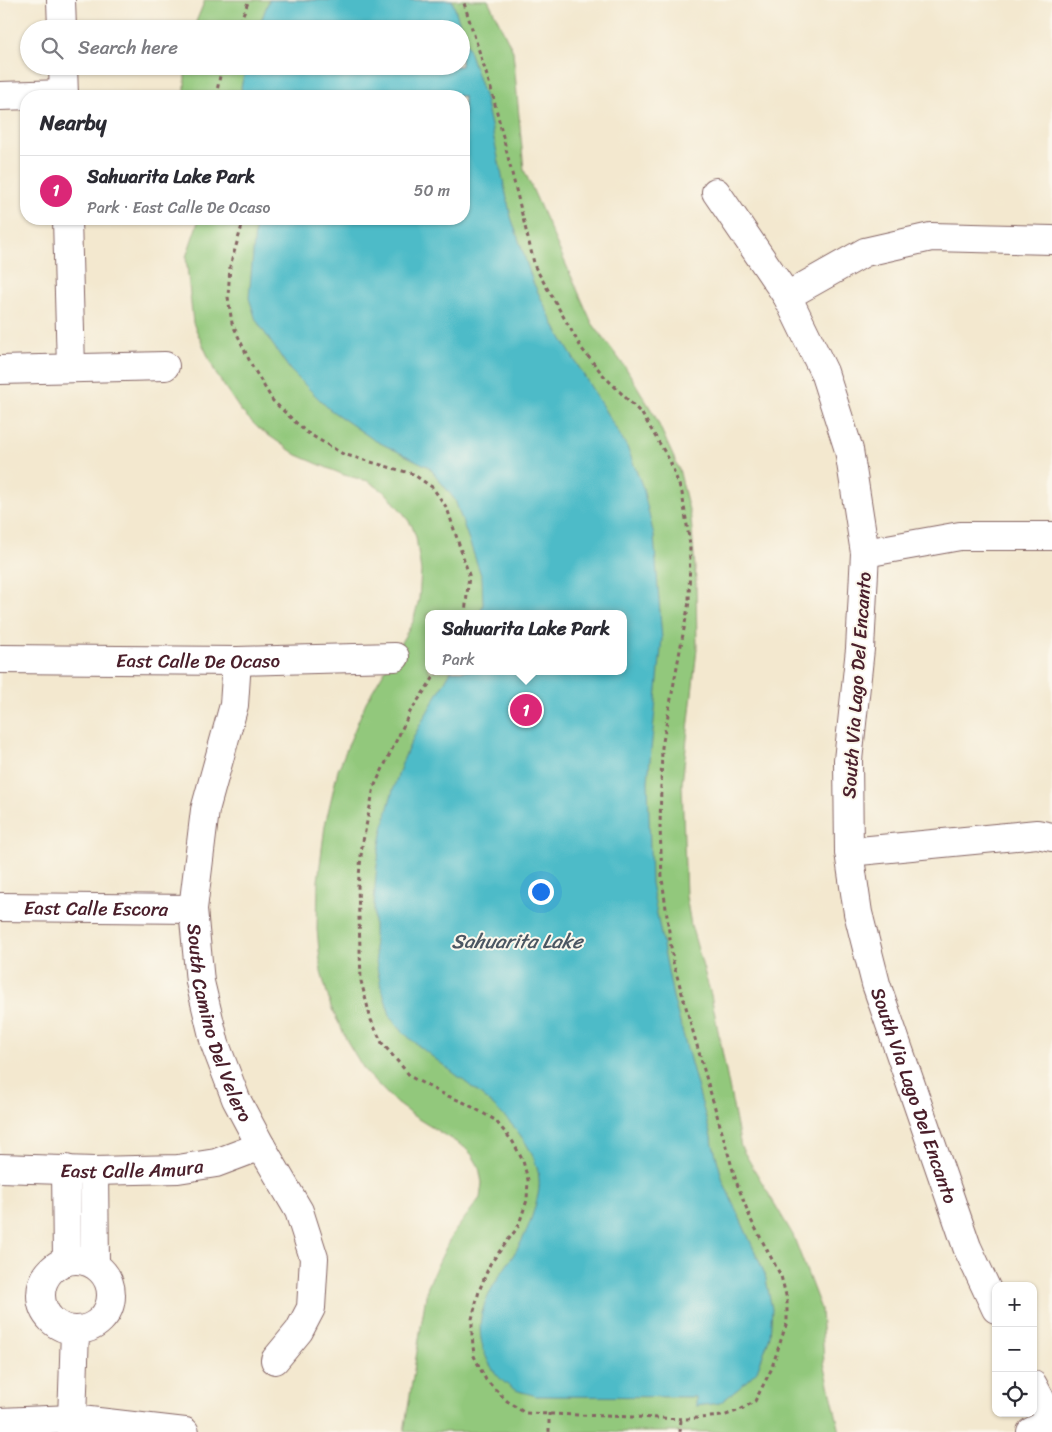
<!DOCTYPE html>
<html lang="en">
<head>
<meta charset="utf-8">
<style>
	body { margin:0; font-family:Sriracha,sans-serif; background:#f2f2f3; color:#2b2b33 }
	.controls { position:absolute; right:15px; bottom:15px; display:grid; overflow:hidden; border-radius:10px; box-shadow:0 1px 4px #0004 }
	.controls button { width:45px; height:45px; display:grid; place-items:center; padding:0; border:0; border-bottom:1px solid #e1e1e2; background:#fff; color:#2b2b33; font:25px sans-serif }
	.you { position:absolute; left:540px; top:891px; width:18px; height:18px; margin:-12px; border:4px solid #fff; border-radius:50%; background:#1a73e8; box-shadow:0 0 0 8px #1a73e833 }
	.badge { display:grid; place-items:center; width:32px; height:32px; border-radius:50%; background:#db2777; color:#fff; font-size:16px; font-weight:700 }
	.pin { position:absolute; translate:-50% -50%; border:2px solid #fff; box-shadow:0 1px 5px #0006 }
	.popup { position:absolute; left:425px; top:610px; width:202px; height:65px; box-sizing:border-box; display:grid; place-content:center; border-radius:10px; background:#fff; filter:drop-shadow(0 1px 4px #0005); font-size:16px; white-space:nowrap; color:#7c7c81 }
	.popup b { font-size:19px; color:#2b2b33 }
	.popup::after { content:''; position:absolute; left:50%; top:100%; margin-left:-10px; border:10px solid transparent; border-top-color:#fff }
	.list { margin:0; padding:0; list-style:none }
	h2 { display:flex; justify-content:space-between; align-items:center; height:65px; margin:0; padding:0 20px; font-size:21px }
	h2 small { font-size:16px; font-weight:400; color:#7c7c81 }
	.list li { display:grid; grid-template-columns:32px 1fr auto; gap:15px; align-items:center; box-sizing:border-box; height:70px; padding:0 20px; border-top:1px solid #e1e1e2 }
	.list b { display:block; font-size:19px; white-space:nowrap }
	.list p { margin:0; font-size:16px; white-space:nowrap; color:#7c7c81 }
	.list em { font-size:16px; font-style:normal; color:#7c7c81 }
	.icon { flex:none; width:28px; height:28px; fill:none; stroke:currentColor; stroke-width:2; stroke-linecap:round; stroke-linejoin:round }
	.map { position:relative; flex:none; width:1052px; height:1432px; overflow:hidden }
	.search { position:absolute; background:#fff; box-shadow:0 1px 4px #0004; left:20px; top:20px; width:450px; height:55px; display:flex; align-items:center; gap:12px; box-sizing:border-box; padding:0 18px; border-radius:28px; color:#7c7c81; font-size:19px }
	.panel { position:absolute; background:#fff; box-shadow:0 1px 4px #0004; left:20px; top:90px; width:450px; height:135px; border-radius:20px }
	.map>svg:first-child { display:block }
	.green { fill:#92c87b; stroke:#6e7453; fill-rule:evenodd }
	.water { fill:#4ebbc8; stroke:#4c6d7a }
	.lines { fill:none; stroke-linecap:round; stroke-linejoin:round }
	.minor-casing { stroke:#856564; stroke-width:30 }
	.path { stroke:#856564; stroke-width:3; stroke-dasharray:4 4; stroke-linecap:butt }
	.minor { stroke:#fff; stroke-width:28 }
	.labels { text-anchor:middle; stroke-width:4; stroke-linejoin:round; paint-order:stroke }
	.street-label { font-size:19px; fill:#4a1f2b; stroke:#fbf7ec }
	.water-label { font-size:20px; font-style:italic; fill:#4b5662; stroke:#fbf7ec }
</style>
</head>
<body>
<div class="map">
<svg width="1052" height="1432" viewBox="0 0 1052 1432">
	<rect width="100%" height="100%" fill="#fbf7ec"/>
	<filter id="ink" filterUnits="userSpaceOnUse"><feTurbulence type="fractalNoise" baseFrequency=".02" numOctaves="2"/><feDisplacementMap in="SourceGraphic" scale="10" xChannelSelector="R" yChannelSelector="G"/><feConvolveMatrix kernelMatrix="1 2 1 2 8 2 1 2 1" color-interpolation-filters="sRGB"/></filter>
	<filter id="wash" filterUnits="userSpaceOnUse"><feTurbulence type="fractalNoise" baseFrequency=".0096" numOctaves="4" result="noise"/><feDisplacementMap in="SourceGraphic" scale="20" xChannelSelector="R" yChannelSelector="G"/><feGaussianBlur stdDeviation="1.12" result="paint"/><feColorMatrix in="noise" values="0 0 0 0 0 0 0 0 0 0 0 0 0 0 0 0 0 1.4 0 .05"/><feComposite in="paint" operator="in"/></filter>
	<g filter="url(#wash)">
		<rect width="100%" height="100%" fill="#f3e8cf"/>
		<path class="green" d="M205,0h283l25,51 11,119 68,153 34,45 29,48 24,53 12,49 5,63 1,68 -15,135 4,112 5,29 20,70 30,152 52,88 28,74 3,54 16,69h-436l23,-143 7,-17 18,-37 28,-37 2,-15 -3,-16 -7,-12 -8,-8 -49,-30 -19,-14 -31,-32 -18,-30 -16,-34 -10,-35 -4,-43 1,-48 7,-56 13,-55 28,-68 47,-80 6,-23 2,-28 -5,-34 -4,-11 -8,-12 -18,-21 -18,-12 -24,-6 -47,-20 -39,-27 -17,-17 -25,-37 -23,-51 -7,-66 13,-38h265v-123h-279v-30h276v-37h-268zM428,614h196v57h-196z"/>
		<path class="water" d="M269,0h183l33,98 26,119 22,65 24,49 70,116 16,41 11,48 8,103 -14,142 3,102 22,114 50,184 42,93 7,35 -2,27 -13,35 -19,18 -18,14 -24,3v-9l-160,-1c-8,-3 -18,-4 -24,-8 -25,-15 -38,-51 -29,-79 6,-21 20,-37 31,-55 12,-18 19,-38 24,-59 12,-57 -70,-110 -109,-141 -14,-11 -30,-23 -39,-39 -2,-5 -3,-11 -5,-16 -8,-24 -11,-46 -11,-71 -1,-58 8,-112 29,-167 11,-29 32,-62 48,-90h173v-57h-144l3,-10 -1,-26 -27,-78 -26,-33 -55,-27 -45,-31 -39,-39 -34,-50 -7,-22 7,-79h208v-123h-221l-2,-9 5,-21h215v-37h-203z"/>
	</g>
	<g filter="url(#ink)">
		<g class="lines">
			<defs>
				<g id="minor">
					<path d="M61,0l1,29"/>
					<path d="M63,66l1,30"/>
					<path d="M0,96l64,-2"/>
					<path id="s1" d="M716,192l71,104 37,76 25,78 16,103 -5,96 -12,111 1,92 9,61 18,71 91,263 29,62"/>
					<path d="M67,219l4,149"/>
					<path d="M787,296l78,-44 66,-15 121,3"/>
					<path d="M0,370l165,-4"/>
					<path d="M865,553l95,-17h92"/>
					<path id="s2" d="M0,659l237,2 158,-4"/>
					<path id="s3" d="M237,661l-3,44 -29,105 -12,99 7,73 15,62 21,55 25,47 38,65 15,47 -3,50 -12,23 -24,29"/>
					<path d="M849,852l188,-18 15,3"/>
					<path id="s4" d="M0,907l193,2"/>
					<path id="s5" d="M0,1168l94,3 84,-2 38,-6 45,-17"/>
					<path d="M66,1169l1,92"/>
					<path d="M94,1171l1,94"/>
					<circle cx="76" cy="1295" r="35"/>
					<path d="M1033,1385l19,36"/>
					<path d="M72,1419l3,-88"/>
					<path d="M0,1422l72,-3 113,13"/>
					<path d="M1031,1432l21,-11"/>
				</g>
			</defs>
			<use href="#minor" class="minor-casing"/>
			<path class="path" d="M237,29l12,-29
				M216,96l6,-30
				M244,219l-14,47 -2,31 4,26 19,41 22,37 33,31 37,22 70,20 19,13 15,21 22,67 -4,39
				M438,671l-28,41 -36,75 -12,59 -4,40 3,95 10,39 11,23 29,34 30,16 24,10 30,17 18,22 10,19 5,19 -1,20 -9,27 -28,37 -11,27 -7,28v16l2,21 12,24 21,21 18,12 161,6 37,-3 17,-6 15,-9 16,-31 16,-48v-23l-6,-23 -30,-56 -15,-39 -63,-219 -11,-84 -2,-52 2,-79 27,-145 1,-57 -8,-52 -12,-32 -28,-47 -38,-38 -22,-27 -47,-82 -43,-175 -29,-92
				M549,1432v-19
				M680,1432l1,-13"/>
			<use href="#minor" class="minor"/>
		</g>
	</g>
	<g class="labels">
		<g class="street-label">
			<text dy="7" stroke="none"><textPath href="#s2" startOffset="198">East Calle De Ocaso</textPath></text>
			<text transform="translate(856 685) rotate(-86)" y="7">South Via Lago Del Encanto</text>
			<text dy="7" stroke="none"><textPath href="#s4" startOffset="96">East Calle Escora</textPath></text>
			<text dy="7" stroke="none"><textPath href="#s3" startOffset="370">South Camino Del Velero</textPath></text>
			<text dy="7" stroke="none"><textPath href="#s1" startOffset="949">South Via Lago Del Encanto</textPath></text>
			<text dy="7" stroke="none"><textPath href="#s5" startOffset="132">East Calle Amura</textPath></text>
		</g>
		<g class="water-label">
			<text x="517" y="948">Sahuarita Lake</text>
		</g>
	</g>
</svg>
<div class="controls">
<button>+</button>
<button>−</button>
<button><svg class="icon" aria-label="locate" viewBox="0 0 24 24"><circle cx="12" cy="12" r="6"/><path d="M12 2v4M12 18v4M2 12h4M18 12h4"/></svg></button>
</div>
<div class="you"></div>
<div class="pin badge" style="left:526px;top:710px">1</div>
<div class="popup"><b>Sahuarita Lake Park</b>Park</div>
<div class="search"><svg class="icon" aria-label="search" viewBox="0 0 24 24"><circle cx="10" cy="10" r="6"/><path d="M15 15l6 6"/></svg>Search here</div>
<section class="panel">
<h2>Nearby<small></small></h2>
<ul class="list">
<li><span class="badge">1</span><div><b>Sahuarita Lake Park</b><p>Park · East Calle De Ocaso</p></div><em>50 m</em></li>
</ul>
</section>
</div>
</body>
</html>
